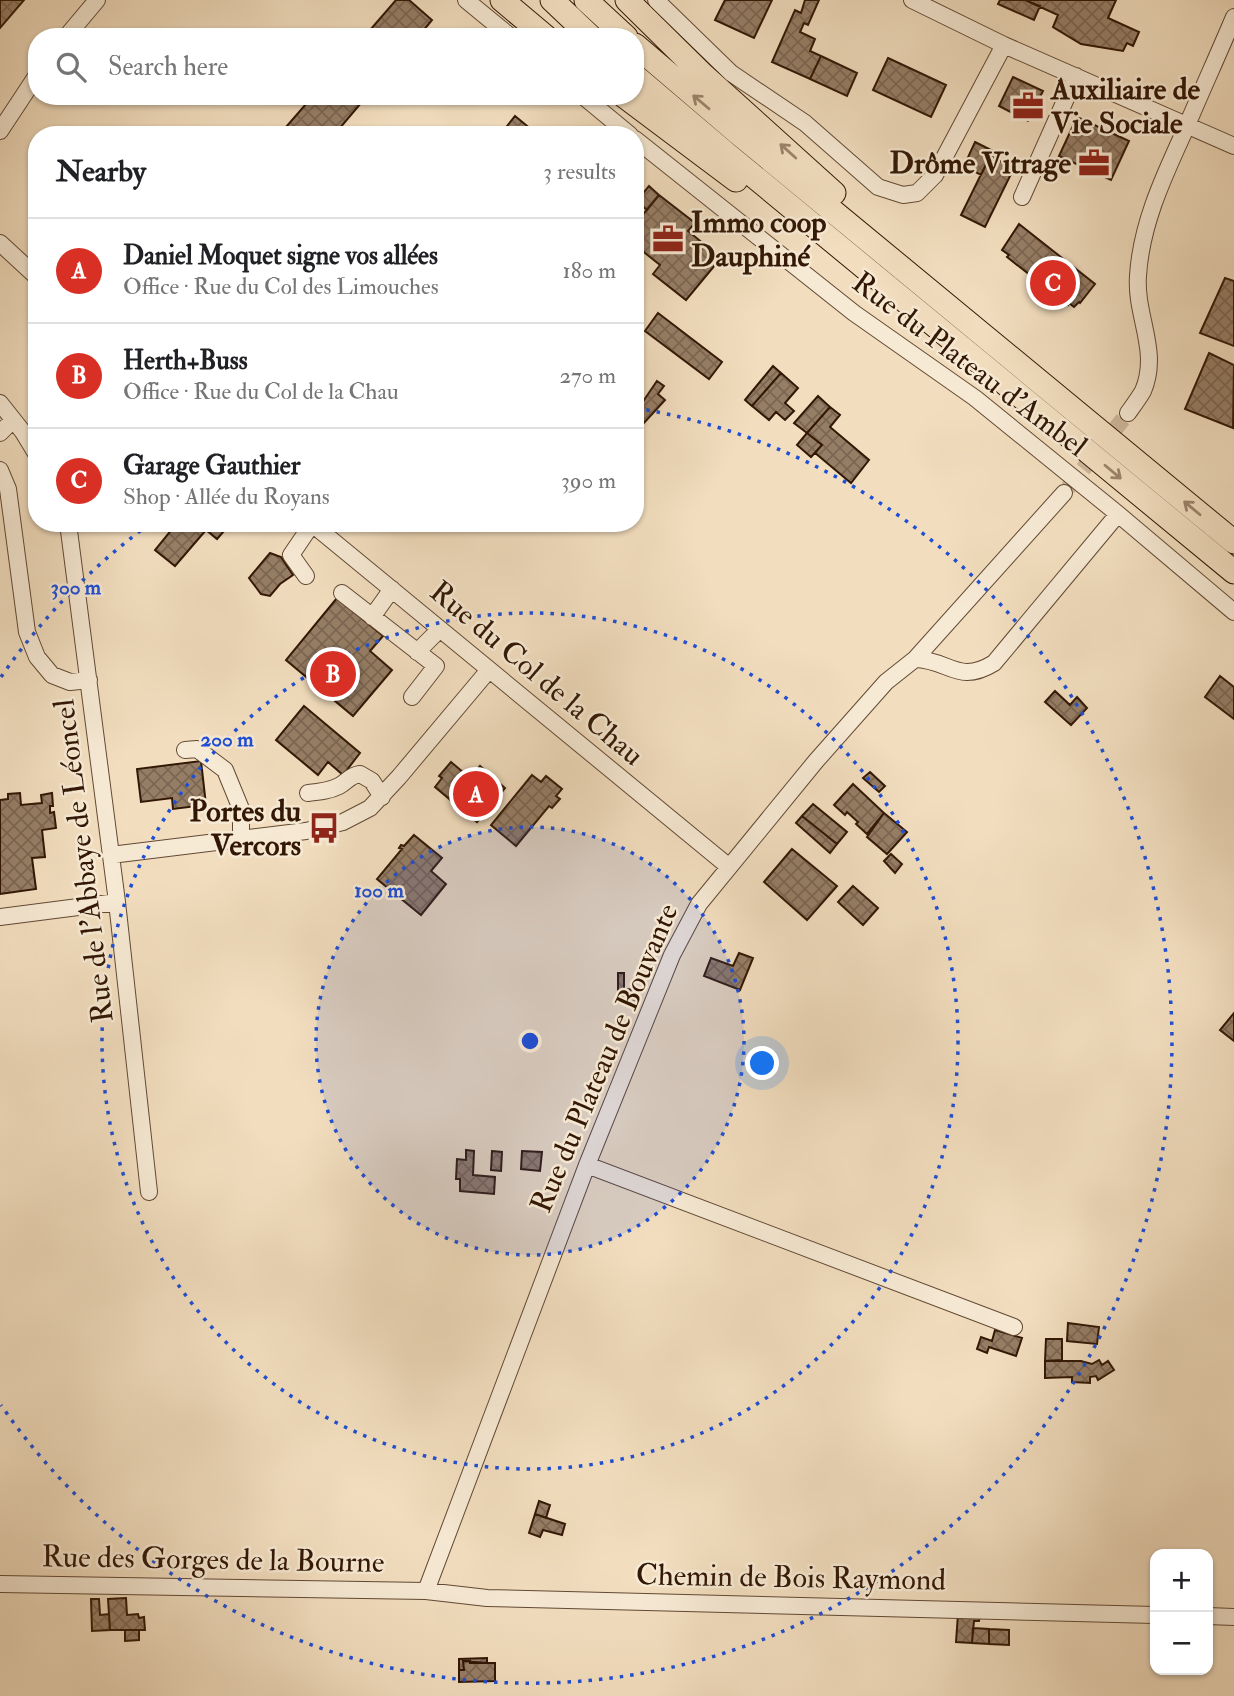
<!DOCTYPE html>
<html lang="en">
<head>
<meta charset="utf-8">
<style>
	body { margin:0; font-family:"IM FELL Double Pica",serif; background:#f6f6f6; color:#202124 }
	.controls { position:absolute; right:21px; bottom:21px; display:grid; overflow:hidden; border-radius:14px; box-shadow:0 2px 5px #0004 }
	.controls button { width:63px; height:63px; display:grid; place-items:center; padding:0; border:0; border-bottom:2px solid #e0e0e0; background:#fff; color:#202124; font:35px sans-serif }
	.you { position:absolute; left:763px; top:1064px; width:24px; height:24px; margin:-18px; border:5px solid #fff; border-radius:50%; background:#1a73e8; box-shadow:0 0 0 10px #1a73e833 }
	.badge { display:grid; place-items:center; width:46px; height:46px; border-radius:50%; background:#d93025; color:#fff; font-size:23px; font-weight:700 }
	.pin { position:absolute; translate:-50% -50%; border:4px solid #fff; box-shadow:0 2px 7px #0006 }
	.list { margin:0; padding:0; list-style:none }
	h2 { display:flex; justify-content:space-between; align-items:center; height:91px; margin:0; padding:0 28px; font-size:30px }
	h2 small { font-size:23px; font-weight:400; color:#757577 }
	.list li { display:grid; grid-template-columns:46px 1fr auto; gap:21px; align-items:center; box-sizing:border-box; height:105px; padding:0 28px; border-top:2px solid #e0e0e0 }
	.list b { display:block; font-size:26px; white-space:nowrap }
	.list p { margin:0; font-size:23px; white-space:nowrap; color:#757577 }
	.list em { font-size:23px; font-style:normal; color:#757577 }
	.icon { flex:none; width:38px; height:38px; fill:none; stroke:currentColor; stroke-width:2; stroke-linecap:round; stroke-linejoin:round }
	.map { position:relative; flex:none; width:1234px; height:1696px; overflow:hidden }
	.search { position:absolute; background:#fff; box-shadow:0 2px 5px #0004; left:28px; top:28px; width:616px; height:77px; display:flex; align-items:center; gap:18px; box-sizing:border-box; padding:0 24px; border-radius:28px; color:#757577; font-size:26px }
	.panel { position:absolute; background:#fff; box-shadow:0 2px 5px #0004; left:28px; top:126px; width:616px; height:406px; border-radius:28px }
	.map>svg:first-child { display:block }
	.building { fill:url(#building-cross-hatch); stroke:#321705; stroke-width:2 }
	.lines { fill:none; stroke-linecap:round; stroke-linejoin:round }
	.minor-tunnel { stroke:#ccb69a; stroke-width:16; stroke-dasharray:16 8; stroke-linecap:butt }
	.minor-casing { stroke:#624934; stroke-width:18 }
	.highway-casing { stroke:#321705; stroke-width:25 }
	.minor { stroke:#f7ead5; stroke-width:16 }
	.highway { stroke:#f2debf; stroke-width:23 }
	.oneway { stroke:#9c846b }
	.ring { fill:none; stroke:#1d4ed8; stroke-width:3.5; stroke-dasharray:3.5 7 }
	.labels { text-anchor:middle; stroke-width:5; stroke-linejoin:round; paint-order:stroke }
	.poi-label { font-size:30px; font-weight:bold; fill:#321705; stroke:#f7ead5; text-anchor:start }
	.street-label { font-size:30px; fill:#321705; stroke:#f7ead5 }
	.centre { fill:#1d4ed8; stroke:#f7ead5; stroke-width:3.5 }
	.ring-label { font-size:21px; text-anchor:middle; font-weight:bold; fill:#1d4ed8; stroke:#f7ead5; stroke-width:5; stroke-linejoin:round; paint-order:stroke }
</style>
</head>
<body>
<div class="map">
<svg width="1234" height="1696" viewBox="0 0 1234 1696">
	<defs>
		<pattern id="building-cross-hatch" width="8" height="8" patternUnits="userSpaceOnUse" patternTransform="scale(1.75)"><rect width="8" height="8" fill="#967e66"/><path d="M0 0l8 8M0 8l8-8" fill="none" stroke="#7b6652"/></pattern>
	</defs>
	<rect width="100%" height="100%" fill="#f2debf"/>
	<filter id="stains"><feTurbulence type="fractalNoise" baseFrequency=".00286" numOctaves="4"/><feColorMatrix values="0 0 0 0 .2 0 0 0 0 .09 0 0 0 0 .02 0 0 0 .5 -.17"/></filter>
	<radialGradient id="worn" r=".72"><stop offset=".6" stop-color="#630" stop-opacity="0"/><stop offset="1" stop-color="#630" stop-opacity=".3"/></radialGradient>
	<path class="building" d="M0,0h24l-24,28z
		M396,0h13l23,20 -14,17h-54z
		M725,0h47l-18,38 -39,-18z
		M805,0h14l-11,25 -4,-2 -4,9 15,7 -5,12 11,5 -11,23 -38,-17 23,-52 6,3z
		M1000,0h25l15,6 -6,14 -36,-16z
		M1025,0h91l-8,18 31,14 -6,14 -6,-3 -4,8 -42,-7 -28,-17 5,-12z
		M821,56l36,17 -10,23 -37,-17z
		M888,58l58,27 -15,32 -58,-27z
		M1013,77l30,14 -15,30 -29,-15z
		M313,96h54l-33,39h-55z
		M515,116l23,19h-38z
		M1077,117l52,24 -18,39 -52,-24z
		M975,142l18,9 -12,24 -17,-9z
		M990,156l24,12 -29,59 -24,-12z
		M649,186l10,9 -12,15 -10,-9z
		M659,195l36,28 -7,8 33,27 -35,42 -33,-26 7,-9 -25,-20v-21z
		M1019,224l76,60 -15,19 -1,-1 -5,5 -5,-4 -1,2 -61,-48 2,-2 -7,-5z
		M1225,278l9,3v65l-34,-13z
		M658,313l64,49 -13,17 -64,-48z
		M1209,353l25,12 -1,63 -48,-19z
		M773,366l8,7 -29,33 -7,-6z
		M781,373l17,15 -13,15 9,8 -9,9 -9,-8 -7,8 -17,-14z
		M657,381l7,5 -6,8 7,6 -21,23 -9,-7v-11l2,1 6,-7 1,1z
		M818,396l12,11 -23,26 -13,-10z
		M830,407l10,8 -10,12 39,33 -18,23 -36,-30 7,-8 -15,-12z
		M807,433l15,12 -11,12 -14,-12z
		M177,523h54l-14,16 -11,-9 -31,36 -20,-16z
		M270,553l11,4 12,18 -13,9 -10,12 -9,-2 -12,-16z
		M337,598l46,38 -13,15 22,19 -39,46 -67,-56z
		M1220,676l14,11v32l-29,-22z
		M1055,691l15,14 7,-8 10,11 -16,17 -26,-23z
		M304,706l56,47 -17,22 -15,-13 -10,13 -42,-35z
		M201,761l5,44 -33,4 -1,-11 -31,4 -4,-33z
		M451,762l19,16 10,-12 25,22 -28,34 -42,-35 7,-9 -3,-2z
		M870,772l15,14 -6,6 -16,-14z
		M532,775l9,7 5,-6 16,13 -6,7 4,3 -8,9 -3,-2 -33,40 -25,-21z
		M853,784l31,29 -17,21 -11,-10 2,-2 -11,-10 -2,3 -11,-10z
		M20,793l1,12 21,-2 -1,-8 11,-2 1,13h-3v7l4,-1 2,16 -14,2 3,27 -13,1 4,31 -36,5v-94l8,-1v-5z
		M813,804l34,28 -10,12 -35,-28z
		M884,813l23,19 -20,22 -20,-17z
		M802,816l35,28 -7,9 -34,-30z
		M414,835l28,23 -11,13 15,13 -25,31 -44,-36 25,-30 -3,-1 2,-3 3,1z
		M792,849l45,37 -30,34 -43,-38z
		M891,854l11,10 -7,9 -11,-12z
		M853,886l25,22 -15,17 -25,-23z
		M739,953l14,5 -13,32 -36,-14 7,-18 22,8z
		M618,973h6v16l15,1v13l-21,-1z
		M1234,1013v28l-14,-11z
		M466,1150l8,1 -1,24 22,2 -1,17 -34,-3v-12h-4l1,-20 9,1z
		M492,1151l10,1 -1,19 -10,-1z
		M522,1151l20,1 -2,19 -19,-2z
		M1068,1323l31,4 -2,17 -30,-3z
		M995,1330l27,8 -6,18 -27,-9 -2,6 -10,-4 4,-12 11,4z
		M1046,1339h16v21l-17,1z
		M1099,1360l3,5 6,-4 6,9 -16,10 -2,-4 -6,1v6l-18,-1v-5l-27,1v-17h36l11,3z
		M539,1501l11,4 -4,13 -11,-4z
		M535,1514l30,10 -3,11 -19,-5 -3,7 -11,-4z
		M126,1598l1,17 11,-1 1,4 5,-1 1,13h-35l-2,-31z
		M91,1599h8l1,16 9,-1 1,16 -18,1z
		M958,1614l22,1 -1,6h-5l-2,22 -16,-1z
		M973,1628l16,1v15l-17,-1z
		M989,1629l20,1v15l-20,-1z
		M125,1630h14v10l-14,1z
		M487,1658v5l-24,-2 1,9h-5v-11z
		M463,1661h7v2h25v18l-36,1v-12h5z"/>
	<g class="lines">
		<path class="minor-tunnel" d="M1068,488l60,-75"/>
		<defs>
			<path id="minor" d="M466,0l45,37
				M656,0l75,73 74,50 73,64 25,8 14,-2 18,-18 69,-130
				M912,0l92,45 230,101
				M66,37l31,-37
				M583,96l47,39
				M0,131l37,-56
				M635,139l219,174 121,85 143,116 116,98
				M1022,197l54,-121
				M0,243l37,34
				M0,403l23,29 14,23
				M1128,413c5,-7 11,-15 15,-22 17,-40 -8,-75 -5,-115 3,-52 26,-100 47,-146 16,-38 33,-75 49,-113
				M0,433l13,-13
				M0,470l8,19 19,143 10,25 15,18 18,7 19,-2
				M68,523l49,379 32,290
				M311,523l417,343
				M306,576l-15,-21 21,-31
				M342,593l94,73 -24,31
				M372,617l20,-28
				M417,652l23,-23
				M915,659c35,1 43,26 79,4l124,-149
				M185,750l12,-1 28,21 16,39v30
				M308,793c11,-1 21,-2 31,-7 8,-4 11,-11 21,-12l12,7 10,16
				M111,855l195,-24 37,-9 27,-14 29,-31 89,-106
				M0,917l117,-15
				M587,1165l427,162
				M0,1584l426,7 61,7 668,17
				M426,1591l161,-426 85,-210 27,-51 117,-143 70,-79 29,-23 149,-166
				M1208,1616l26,1"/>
			<path id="highway" d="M502,0l44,37
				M552,0l39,37
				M586,0l40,37
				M627,0l74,73 133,120
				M635,45l103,88 496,409
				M635,76l93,79 506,417
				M624,96l112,84"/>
		</defs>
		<use href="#minor" class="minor-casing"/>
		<use href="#highway" class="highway-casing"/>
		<use href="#minor" class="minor"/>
		<use href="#highway" class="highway"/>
	</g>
	<defs><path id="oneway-shaft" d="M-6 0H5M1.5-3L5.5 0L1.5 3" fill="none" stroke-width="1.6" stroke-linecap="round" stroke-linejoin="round" transform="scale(1.75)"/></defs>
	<g class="oneway">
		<use href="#oneway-shaft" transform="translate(701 102) rotate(-140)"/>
		<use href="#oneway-shaft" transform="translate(788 151) rotate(-138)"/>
		<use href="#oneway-shaft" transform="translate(1113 472) rotate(40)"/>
		<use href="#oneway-shaft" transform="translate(1192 508) rotate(-140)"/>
	</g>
	<circle cx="530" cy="1041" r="214" fill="#1d4ed8" fill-opacity=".12"/>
	<g class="ring">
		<circle cx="530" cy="1041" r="214"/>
		<circle cx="530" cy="1041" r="428"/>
		<path d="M1 677A642 642 0 0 1 148 525M636 408A642 642 0 1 1 1 1405"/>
	</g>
	<defs>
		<symbol id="office-bare" viewBox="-9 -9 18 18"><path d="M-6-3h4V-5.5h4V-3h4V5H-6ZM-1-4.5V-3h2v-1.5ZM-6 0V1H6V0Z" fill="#8f2418" stroke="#f7ead5" stroke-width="2.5" paint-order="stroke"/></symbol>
		<symbol id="bus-bare" viewBox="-9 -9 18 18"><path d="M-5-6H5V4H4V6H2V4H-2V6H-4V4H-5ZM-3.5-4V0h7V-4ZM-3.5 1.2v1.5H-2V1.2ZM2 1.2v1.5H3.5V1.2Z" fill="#8f2418" stroke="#f7ead5" stroke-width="2.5" paint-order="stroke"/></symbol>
	</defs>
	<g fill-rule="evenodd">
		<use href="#office-bare" x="1006" y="84" width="44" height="44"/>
		<use href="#office-bare" x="1072" y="141" width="44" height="44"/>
		<use href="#office-bare" x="646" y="217" width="44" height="44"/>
		<use href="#bus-bare" x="302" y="806" width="44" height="44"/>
	</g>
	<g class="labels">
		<g class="poi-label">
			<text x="1051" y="99">Auxiliaire de<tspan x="1051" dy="34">Vie Sociale</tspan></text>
			<text x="1071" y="173" text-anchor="end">Drôme Vitrage</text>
			<text x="691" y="232">Immo coop<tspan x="691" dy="34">Dauphiné</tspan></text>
			<text x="301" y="821" text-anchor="end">Portes du<tspan x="301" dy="34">Vercors</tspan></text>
		</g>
		<g class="street-label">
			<text transform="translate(970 364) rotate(37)" y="10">Rue du Plateau d'Ambel</text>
			<text transform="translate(537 673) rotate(40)" y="10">Rue du Col de la Chau</text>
			<text transform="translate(83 861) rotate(-97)" y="10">Rue de l'Abbaye de Léoncel</text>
			<text transform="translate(604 1058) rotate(-67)" y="10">Rue du Plateau de Bouvante</text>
			<text transform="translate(213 1559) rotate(1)" y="10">Rue des Gorges de la Bourne</text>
			<text transform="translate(791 1577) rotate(1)" y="10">Chemin de Bois Raymond</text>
		</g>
	</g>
	<circle cx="530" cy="1041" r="10" class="centre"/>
	<g class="ring-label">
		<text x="76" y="594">300 m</text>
		<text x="227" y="746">200 m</text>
		<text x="379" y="897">100 m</text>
	</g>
	<rect width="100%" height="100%" filter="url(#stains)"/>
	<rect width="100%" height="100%" fill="url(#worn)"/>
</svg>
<div class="controls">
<button>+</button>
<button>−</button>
</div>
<div class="you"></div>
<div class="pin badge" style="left:476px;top:794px">A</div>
<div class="pin badge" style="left:333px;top:674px">B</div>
<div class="pin badge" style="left:1053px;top:283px">C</div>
<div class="search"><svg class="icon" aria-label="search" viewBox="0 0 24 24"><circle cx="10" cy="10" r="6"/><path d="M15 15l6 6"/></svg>Search here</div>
<section class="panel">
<h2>Nearby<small>3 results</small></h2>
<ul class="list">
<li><span class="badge">A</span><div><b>Daniel Moquet signe vos allées</b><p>Office · Rue du Col des Limouches</p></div><em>180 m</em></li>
<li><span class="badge">B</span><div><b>Herth+Buss</b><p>Office · Rue du Col de la Chau</p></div><em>270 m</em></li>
<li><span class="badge">C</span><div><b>Garage Gauthier</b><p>Shop · Allée du Royans</p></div><em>390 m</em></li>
</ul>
</section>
</div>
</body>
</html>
